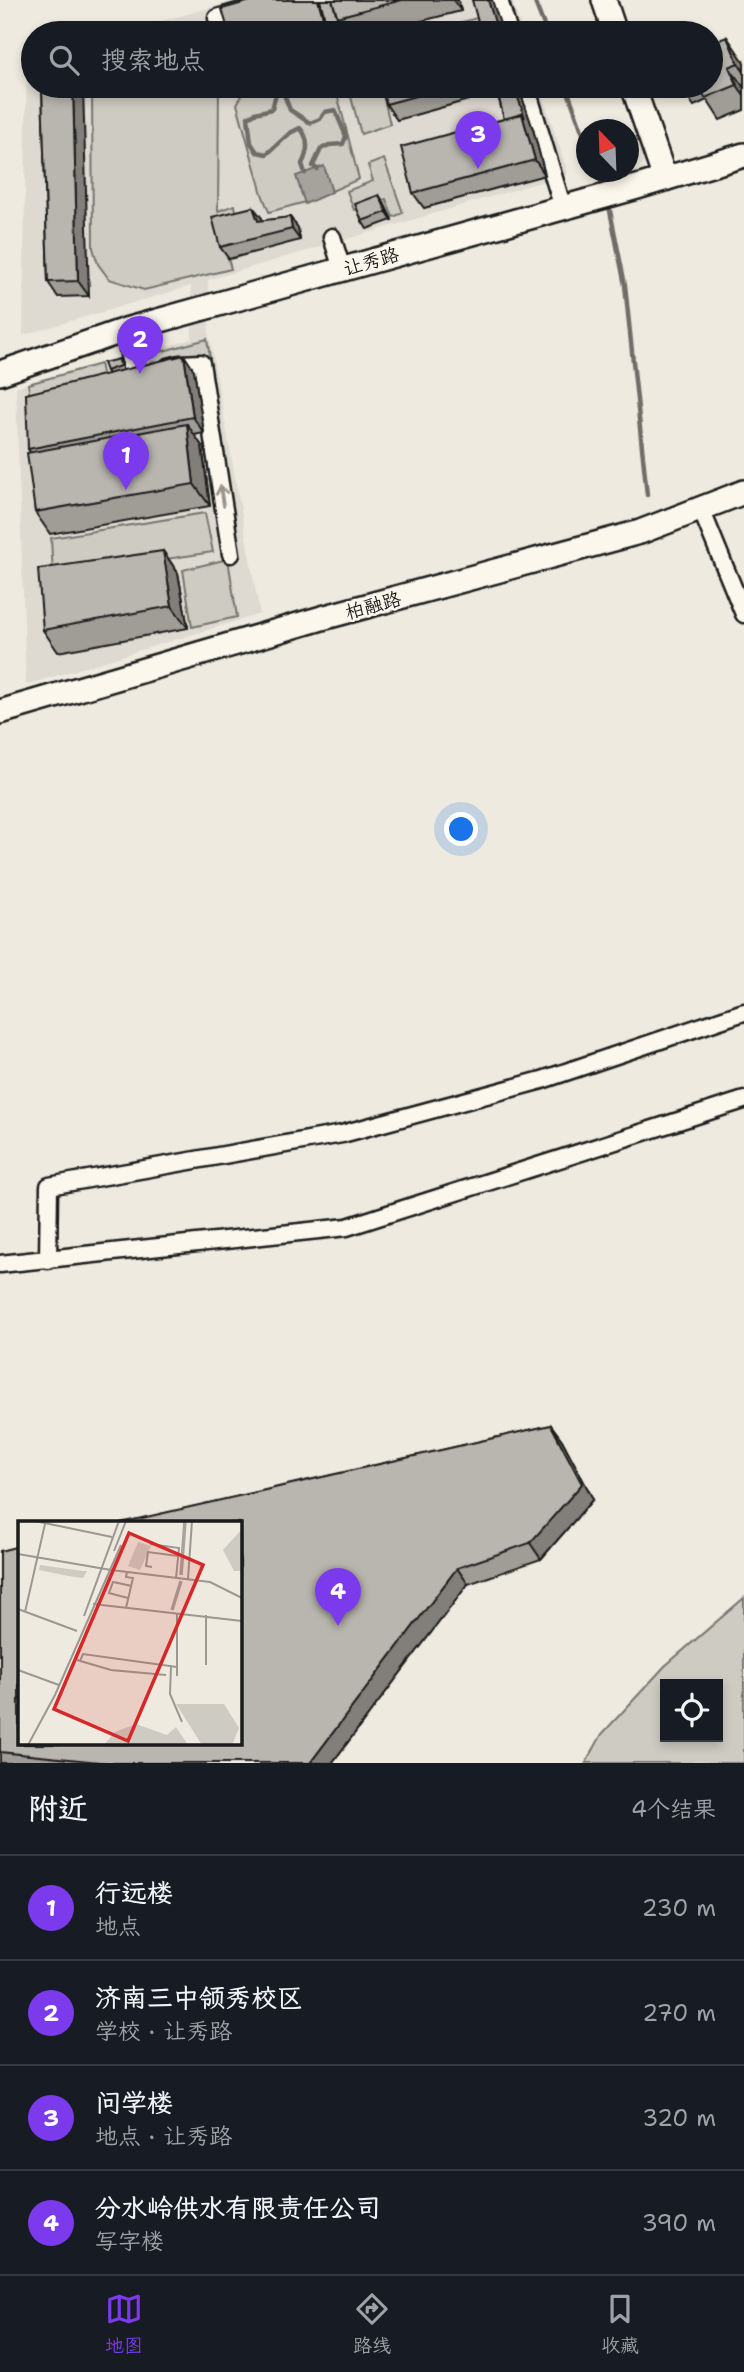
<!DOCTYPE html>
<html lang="zh">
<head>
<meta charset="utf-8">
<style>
	body { margin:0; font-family:"Shantell Sans","LXGW WenKai TC",sans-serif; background:#242831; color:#f1f3f6 }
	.controls { position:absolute; right:21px; bottom:21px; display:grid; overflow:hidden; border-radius:0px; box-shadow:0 4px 10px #0003 }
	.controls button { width:63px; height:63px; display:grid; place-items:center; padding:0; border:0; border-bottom:2px solid #363941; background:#171b24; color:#f1f3f6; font:35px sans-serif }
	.compass { position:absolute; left:576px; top:119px; width:63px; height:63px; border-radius:50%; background:#171b24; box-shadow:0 4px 10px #0003; rotate:337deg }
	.you { position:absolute; left:462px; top:830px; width:24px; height:24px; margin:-18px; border:5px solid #fff; border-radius:50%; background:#1a73e8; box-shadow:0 0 0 10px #1a73e833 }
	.badge { display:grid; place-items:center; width:46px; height:46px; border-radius:50%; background:#7c3aed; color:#fff; font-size:23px; font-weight:700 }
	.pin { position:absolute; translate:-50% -58px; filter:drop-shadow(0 2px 4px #0008) }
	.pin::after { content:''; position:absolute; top:37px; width:24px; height:21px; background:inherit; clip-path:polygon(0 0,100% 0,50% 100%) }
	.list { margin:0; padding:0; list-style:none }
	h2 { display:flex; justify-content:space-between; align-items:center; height:91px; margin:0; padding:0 28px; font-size:30px }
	h2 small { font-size:23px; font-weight:400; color:#9ea1a6 }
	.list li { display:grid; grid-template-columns:46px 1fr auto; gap:21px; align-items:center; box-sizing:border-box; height:105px; padding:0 28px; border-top:2px solid #363941 }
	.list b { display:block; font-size:26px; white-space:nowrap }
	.list p { margin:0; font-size:23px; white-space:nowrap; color:#9ea1a6 }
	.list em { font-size:23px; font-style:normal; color:#9ea1a6 }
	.icon { flex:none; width:38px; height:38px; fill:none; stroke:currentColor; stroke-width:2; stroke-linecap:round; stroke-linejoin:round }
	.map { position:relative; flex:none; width:744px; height:1763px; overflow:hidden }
	.search { position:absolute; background:#171b24; box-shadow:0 4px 10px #0003; left:21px; right:21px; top:21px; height:77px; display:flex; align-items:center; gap:18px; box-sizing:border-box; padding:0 24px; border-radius:38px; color:#9ea1a6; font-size:26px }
	.sheet { height:511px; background:#171b24 }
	nav { display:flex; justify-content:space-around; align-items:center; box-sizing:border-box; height:98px; border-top:2px solid #363941; background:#171b24; font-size:19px; color:#9ea1a6 }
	nav a { display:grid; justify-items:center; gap:4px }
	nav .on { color:#7c3aed }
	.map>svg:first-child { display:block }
	.built { fill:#dedad1 }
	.green { fill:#ceccc2; stroke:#75746f; stroke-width:2; fill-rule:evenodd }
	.water { fill:#a6a39d; stroke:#6f6d69; stroke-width:2 }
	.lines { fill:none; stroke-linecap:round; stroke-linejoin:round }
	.stream { stroke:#6f6d69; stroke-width:4.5 }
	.street-casing { stroke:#1c1c1c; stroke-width:21 }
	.secondary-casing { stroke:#1c1c1c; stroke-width:28 }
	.street { stroke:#fbf7ec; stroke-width:16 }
	.secondary { stroke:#fbf7ec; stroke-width:23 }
	.wall { fill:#9f9d96; stroke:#1c1c1c; stroke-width:2 }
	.shaded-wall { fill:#827f7a; stroke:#1c1c1c; stroke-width:2 }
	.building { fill:#b9b6af; stroke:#1c1c1c; stroke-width:2 }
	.oneway { stroke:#97948e }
	.labels { text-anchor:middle; stroke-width:5; stroke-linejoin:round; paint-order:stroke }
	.street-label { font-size:19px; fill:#1c1c1c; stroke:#fbf7ec }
	.inset-river { fill:none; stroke:#a6a39d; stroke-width:3.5 }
	.inset-road { fill:none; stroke:#9a9891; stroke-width:2 }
	.view { fill:#d62828; fill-opacity:0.15; stroke:#d62828; stroke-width:3.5 }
	.inset-edge { fill:none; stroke:#1c1c1c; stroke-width:3.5 }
</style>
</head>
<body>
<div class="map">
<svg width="744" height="1763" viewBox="0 0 744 1763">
	<rect width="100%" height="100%" fill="#eeeadf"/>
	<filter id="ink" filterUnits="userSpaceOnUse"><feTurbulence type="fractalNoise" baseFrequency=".0143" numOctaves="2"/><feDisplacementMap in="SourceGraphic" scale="14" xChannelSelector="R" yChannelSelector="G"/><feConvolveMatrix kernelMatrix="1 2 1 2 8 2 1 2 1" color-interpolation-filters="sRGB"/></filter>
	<g filter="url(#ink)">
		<path class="built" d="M238,0h274l11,33h-405z
			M33,57v29h507l28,88 -360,106 1,55 51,279 -234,71 -10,-298 176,-48 -1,-53 -168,49 4,-277z"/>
		<path class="green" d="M491,14l6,19h-73z
			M161,24l32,5 3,4h-60z
			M92,86h127l-1,125 17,-6 3,19 -18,5 11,40 -87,21 -35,-11 -11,-15 -5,-16z
			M267,86h68l24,93 -50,22 -40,11 -7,-18 -25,-90 6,-11z
			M348,86h33l9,38 -29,10z
			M384,159l19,54 -10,4 -7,-18 -32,11 -7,-19 26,-10 -5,-16z
			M207,339l3,19 -74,12 -2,-11z
			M100,364l5,22 -74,17 -3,-19z
			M205,513l8,39 -160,24 -2,-38z
			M228,559l9,58 -45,10 -9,-57z
			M744,1598v165h-158l16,-29 63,-68zM718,1684v53h-53v-53z"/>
		<path class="water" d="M324,166l8,26 -27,12 -9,-28z"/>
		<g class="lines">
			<path class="stream" d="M534,0l13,33
				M566,86l20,56
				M597,172l7,18
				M305,173l-3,-9c6,-12 8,-25 -2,-36l-10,5 -23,21 -10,-2 -6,-9 -3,-26 7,-4 17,-4 4,-15 7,-2 7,18 20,13 10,-4 5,-7 10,-2 11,26 -3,8 -14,1 -8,4 -8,17 4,3
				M608,201l17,84 22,210"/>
			<defs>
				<path id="street" d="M499,0l10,33
					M217,18l62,-18
					M526,86l37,122
					M332,237l10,32
					M125,330l8,49 10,-4
					M168,367l12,-3 21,-1 30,191
					M701,509l43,105
					M48,1260l1,-74 293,-52 200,-54 202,-68
					M0,1264l347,-37 397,-127"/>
				<path id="secondary" d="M604,0l11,33
					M633,86l32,93
					M0,373l125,-43 509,-142 110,-33
					M0,712l322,-94 318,-86 104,-40"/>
			</defs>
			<use href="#street" class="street-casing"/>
			<use href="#secondary" class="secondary-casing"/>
			<use href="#street" class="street"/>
			<use href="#secondary" class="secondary"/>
		</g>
		<path class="wall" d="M254,0h204l3,11 -87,22h-26l-2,-3 -8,3h-109z
			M727,37l17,26v47l-24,10 -13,-20 -13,6 -14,-20h31z
			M42,86l47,210 -31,1 -10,-15z
			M381,86h137l15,43 12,46 -121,33 -11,-15 91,-74 -7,-27 -100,28 -11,-16z
			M379,195l5,8 8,17 -25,9 -5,-8z
			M253,207l9,14 28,-4 8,11 2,12 -71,19 -9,-12z
			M119,359l3,4v7h72l10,63 -10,2 8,11 8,60 -160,28 -15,-22 -5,-60 -2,-3 80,-75 -2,-3z
			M163,551l15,22 10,55 -130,24 -15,-22z
			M551,1425l11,15 31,59 -52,60 -73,25 -136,179h-332v-212z"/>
		<path class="shaded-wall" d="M318,0h6l2,23 7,10h-4l-2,-2z
			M453,0h5l3,11z
			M488,0h4l11,33h-6z
			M727,37l15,22 2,4v9l-6,-9z
			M729,67l15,21v7l-7,-10z
			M73,86h10l6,210 -11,-15z
			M514,86h4l15,43 12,46 -10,-15z
			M379,195l5,8 8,17 -5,-8z
			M253,207l9,11 4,15 -8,-12z
			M290,217l8,11 2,12 -8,-11z
			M184,355l10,15 10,63 -11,-16z
			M187,424l15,22 8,60 -16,-22z
			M163,551l15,22 10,55 -16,-22z
			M551,1425l11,15 31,59 -52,60 -11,-16z
			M457,1568l11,16 -136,179h-22z"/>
		<path class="building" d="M254,0h64l9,31 -9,2h-89l-7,-24z
			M320,0h12l6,18 -12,5z
			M332,0h70l-65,17z
			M472,0h16l9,29 -2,-4 -15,4z
			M495,25l2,8h-32z
			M727,37l11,26 -9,4 8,18 -32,13 -5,-12h11v-34l1,-1 -1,-8z
			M42,86h31l5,195 -30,1z
			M381,86h72l-67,18z
			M496,86h18l11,32 -3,-4 -18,5z
			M522,114l13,46 -122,33 -12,-46z
			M379,195l8,17 -25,9 -7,-17z
			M253,207l5,14 32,-4 2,12 -72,18 -8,-30z
			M184,355l9,62 -165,32 -2,-55z
			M119,359l1,7 -14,5 -3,-8z
			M187,424l7,60 -159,28 -8,-59z
			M163,551l9,55 -129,24 -5,-61z
			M551,1425l31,59 -52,59 -73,25 -147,195h-201l-109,-11v-201l19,-5v198h221v-221h-120z"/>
		<defs><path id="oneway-shaft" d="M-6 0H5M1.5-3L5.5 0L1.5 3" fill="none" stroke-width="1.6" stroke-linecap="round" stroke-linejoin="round" transform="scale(1.75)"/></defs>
		<use class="oneway" href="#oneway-shaft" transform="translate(222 496) rotate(-99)"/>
	</g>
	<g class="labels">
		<g class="street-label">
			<text transform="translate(371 261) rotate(-16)" y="7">让秀路</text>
			<text transform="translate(373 605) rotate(-15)" y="7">柏融路</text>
		</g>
	</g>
	<g transform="translate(18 1521)">
		<rect width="224" height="224" fill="#eeeadf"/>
		<path d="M224,8v42h-8l-11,-21zM120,21l13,4 -11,24 -12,-4zM22,44l43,6h4l-4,7 -15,-2 -29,-6zM158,183h48l15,24 -7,17h-30zM118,203l31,11 9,-8 12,18h-84l11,-13z" fill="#ceccc2"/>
		<path class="inset-river" d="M163,54l4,-54M154,89l9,-29"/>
		<path class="inset-road" d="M17,0l77,16M132,23l29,4 -3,30M96,30l12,-30M0,33l93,16M134,46l-6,-1 2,-14 30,4M93,49l99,12 32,16M170,58l4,-58M110,77l-19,-5 4,-11 19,4M75,83l149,17M108,87l7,-30 -7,-1 1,-5M0,88l59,22M7,91l20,-88M188,94v50M66,95l35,-95M59,139l34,10 55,5M62,140l3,-7 94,13M153,145l-1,28 12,28M0,149l41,15M159,155v-62M10,224l27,-50 66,-150"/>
		<path class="view" d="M111,12l74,32 -75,176 -74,-32z"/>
		<rect width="224" height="224" class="inset-edge"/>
	</g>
</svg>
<div class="controls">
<button><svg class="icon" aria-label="locate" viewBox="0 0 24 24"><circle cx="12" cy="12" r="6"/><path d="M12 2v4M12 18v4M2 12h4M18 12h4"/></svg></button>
</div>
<svg class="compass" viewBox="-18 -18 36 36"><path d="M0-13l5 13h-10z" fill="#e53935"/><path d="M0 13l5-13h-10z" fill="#9ea1a6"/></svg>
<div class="you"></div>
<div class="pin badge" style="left:126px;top:490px">1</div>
<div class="pin badge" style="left:140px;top:374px">2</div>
<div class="pin badge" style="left:478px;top:169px">3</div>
<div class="pin badge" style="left:338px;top:1626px">4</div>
<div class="search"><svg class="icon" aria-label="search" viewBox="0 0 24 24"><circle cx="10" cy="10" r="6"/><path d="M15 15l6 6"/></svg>搜索地点</div>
</div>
<section class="sheet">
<h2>附近<small>4个结果</small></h2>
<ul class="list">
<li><span class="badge">1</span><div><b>行远楼</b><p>地点</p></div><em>230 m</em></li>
<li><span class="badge">2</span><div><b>济南三中领秀校区</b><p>学校 · 让秀路</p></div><em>270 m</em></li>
<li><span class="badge">3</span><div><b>问学楼</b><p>地点 · 让秀路</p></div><em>320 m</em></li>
<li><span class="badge">4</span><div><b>分水岭供水有限责任公司</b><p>写字楼</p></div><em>390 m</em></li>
</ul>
</section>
<nav>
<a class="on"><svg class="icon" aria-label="map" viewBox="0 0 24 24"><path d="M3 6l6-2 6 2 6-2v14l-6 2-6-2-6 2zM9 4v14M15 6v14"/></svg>地图</a>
<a><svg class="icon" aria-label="directions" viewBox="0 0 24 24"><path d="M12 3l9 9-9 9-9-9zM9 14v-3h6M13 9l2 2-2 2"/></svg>路线</a>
<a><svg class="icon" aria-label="saved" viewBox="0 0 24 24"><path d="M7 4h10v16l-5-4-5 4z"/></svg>收藏</a>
</nav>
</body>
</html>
